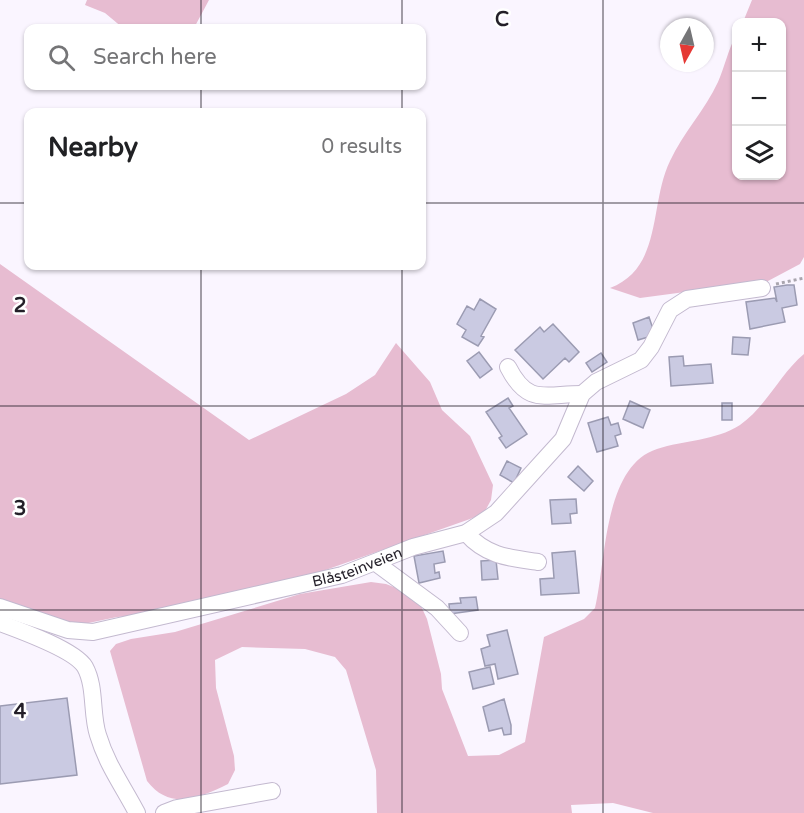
<!DOCTYPE html>
<html lang="en">
<head>
<meta charset="utf-8">
<style>
	body { margin:0; font-family:"Varela Round",sans-serif; background:#f2f2f2; color:#202124 }
	.controls { position:absolute; right:18px; top:18px; display:grid; overflow:hidden; border-radius:12px; box-shadow:0 2px 4px #0004 }
	.controls button { width:54px; height:54px; display:grid; place-items:center; padding:0; border:0; border-bottom:2px solid #e0e0e0; background:#fff; color:#202124; font:30px sans-serif }
	.compass { position:absolute; left:660px; top:18px; width:54px; height:54px; border-radius:50%; background:#fff; box-shadow:0 2px 4px #0004; rotate:188deg }
	.list { margin:0; padding:0; list-style:none }
	h2 { display:flex; justify-content:space-between; align-items:center; height:78px; margin:0; padding:0 24px; font-size:26px }
	h2 small { font-size:20px; font-weight:400; color:#757577 }
	.icon { flex:none; width:33px; height:33px; fill:none; stroke:currentColor; stroke-width:2; stroke-linecap:round; stroke-linejoin:round }
	.map { position:relative; flex:none; width:804px; height:813px; overflow:hidden }
	.search { position:absolute; background:#fff; box-shadow:0 2px 4px #0004; left:24px; top:24px; width:402px; height:66px; display:flex; align-items:center; gap:15px; box-sizing:border-box; padding:0 21px; border-radius:12px; color:#757577; font-size:22px }
	.panel { position:absolute; background:#fff; box-shadow:0 2px 4px #0004; left:24px; top:108px; width:402px; height:162px; border-radius:12px }
	.map>svg:first-child { display:block }
	.green { fill:#e7bcd1 }
	.building { fill:#cacae2; stroke:#9b9bb2; stroke-width:1.5 }
	.lines { fill:none; stroke-linecap:round; stroke-linejoin:round }
	.minor-casing { stroke:#c3b9cf; stroke-width:18 }
	.path { stroke:#a9a5ae; stroke-width:3; stroke-dasharray:3 3; stroke-linecap:butt }
	.minor { stroke:#fff; stroke-width:16 }
	.grid { fill:none; stroke:#231f28; stroke-width:1.5; stroke-opacity:0.55 }
	.labels { text-anchor:middle; stroke-width:5; stroke-linejoin:round; paint-order:stroke }
	.street-label { font-size:15px; fill:#231f28; stroke:#fff }
	.grid-label { font-size:20px; text-anchor:middle; font-weight:bold; fill:#231f28; stroke:#fff; stroke-width:5; stroke-linejoin:round; paint-order:stroke }
</style>
</head>
<body>
<div class="map">
<svg width="804" height="813" viewBox="0 0 804 813">
	<rect width="100%" height="100%" fill="#faf5ff"/>
	<path class="green" d="M87,0h122l-15,28h-71l-18,-15 -20,-8z
		M752,0h52v257l-4,7 -32,17 -128,17 -30,-10c53,-20 39,-84 60,-127 13,-28 35,-51 48,-79 7,-16 10,-32 18,-47v141h46v-154h-39z
		M0,264l249,176 97,-46 29,-19 21,-32 34,39 12,28 28,26 23,49 -2,15 -7,13 -14,6 -170,60 -144,35 -39,3 -38,8 -79,-20z
		M804,354v459h-151l-40,-10 -42,2 1,8h-195l-1,-43 -30,-100 -11,-13 -30,-8 -63,-2 -27,13 1,28 18,68 1,14 -7,14c-29,14 -58,27 -81,-3l-37,-130 6,-7 15,-5 44,-7 125,-38 71,-12 15,2 13,5 22,17 6,13 14,55 1,15 26,67 31,-1 26,-13 19,-105 40,-18 11,-11c11,-45 8,-142 62,-159 27,-9 58,-8 83,-24 26,-18 40,-51 64,-71z"/>
	<path class="building" d="M787,285h7l3,20 -15,3 3,14 -35,7 -4,-27 29,-4 2,4 -3,-15z
		M480,299l16,10 -15,27 3,1 -6,9 -16,-9 4,-7 -9,-6 10,-18 7,4z
		M649,317l6,18 -17,5 -5,-17z
		M553,324l26,28 -10,10 -4,-4 -22,21 -28,-29 25,-23 4,5z
		M733,337l17,1 -2,17 -16,-1z
		M479,352l13,17 -12,9 -13,-17z
		M601,353l6,9 -15,10 -6,-9z
		M683,356l1,10 27,-2 2,19 -42,3 -2,-29z
		M508,398l5,8 -4,2 18,26 -21,14 -7,-10 3,-2 -16,-24z
		M630,401l20,9 -7,18 -20,-9z
		M722,403h10v17h-10z
		M608,417l3,8 7,-2 3,11 -6,2 3,10 -21,6 -9,-29z
		M507,461l14,7 -7,15 -14,-8z
		M578,466l15,15 -9,10 -16,-14z
		M576,499l1,14 -7,1 1,9 -19,1 -2,-24z
		M443,551l2,11 -11,2 1,9 4,-1 1,6 -21,5 -5,-27z
		M575,551l4,42 -38,2 -1,-16 14,-1 -2,-25z
		M496,560l2,19 -16,1 -1,-19z
		M476,597l2,13 -28,4 -1,-10 12,-1 -1,-5z
		M507,630l11,44 -20,5 -3,-15 -10,2 -4,-17 9,-3 -3,-11z
		M490,667l4,17 -21,5 -4,-17z
		M67,698l10,77 -77,9v-78z
		M504,699l7,26v9l-7,1 -2,-7 -13,3 -6,-24z"/>
	<g class="lines">
		<defs>
			<g id="minor">
				<path d="M508,367c20,39 36,27 74,27"/>
				<path d="M466,533c20,23 43,25 72,29"/>
				<path d="M376,563l61,45 23,25"/>
				<path id="s1" d="M0,607l68,23 25,2 249,-57 71,-28 53,-14 30,-20 67,-74 19,-45 14,-12 45,-22 10,-13 19,-37 17,-11 75,-11"/>
				<path d="M0,623c19,7 75,27 85,44 11,20 6,47 13,68 9,30 25,51 39,78"/>
				<path d="M164,813l13,-5 95,-17"/>
			</g>
		</defs>
		<use href="#minor" class="minor-casing"/>
		<path class="path" d="M776,284l28,-6"/>
		<use href="#minor" class="minor"/>
	</g>
	<path class="grid" d="M201,0v28M402,0v28M603,0v813M201,86v26M402,86v26M0,203h28M422,203h382M201,266v547M402,266v547M0,406h804M0,610h804"/>
	<g class="labels">
		<g class="street-label">
			<text dy="5" stroke="none"><textPath href="#s1" startOffset="369">Blåsteinveien</textPath></text>
		</g>
	</g>
	<g class="grid-label">
		<text x="502" y="26">C</text>
		<text x="20" y="312">2</text>
		<text x="20" y="515">3</text>
		<text x="20" y="718">4</text>
	</g>
</svg>
<div class="controls">
<button>+</button>
<button>−</button>
<button><svg class="icon" aria-label="layers" viewBox="0 0 24 24"><path d="M12 4l9 5-9 5-9-5zM3 14l9 5 9-5"/></svg></button>
</div>
<svg class="compass" viewBox="-18 -18 36 36"><path d="M0-13l5 13h-10z" fill="#e53935"/><path d="M0 13l5-13h-10z" fill="#757577"/></svg>
<div class="search"><svg class="icon" aria-label="search" viewBox="0 0 24 24"><circle cx="10" cy="10" r="6"/><path d="M15 15l6 6"/></svg>Search here</div>
<section class="panel">
<h2>Nearby<small>0 results</small></h2>
<ul class="list">
</ul>
</section>
</div>
</body>
</html>
